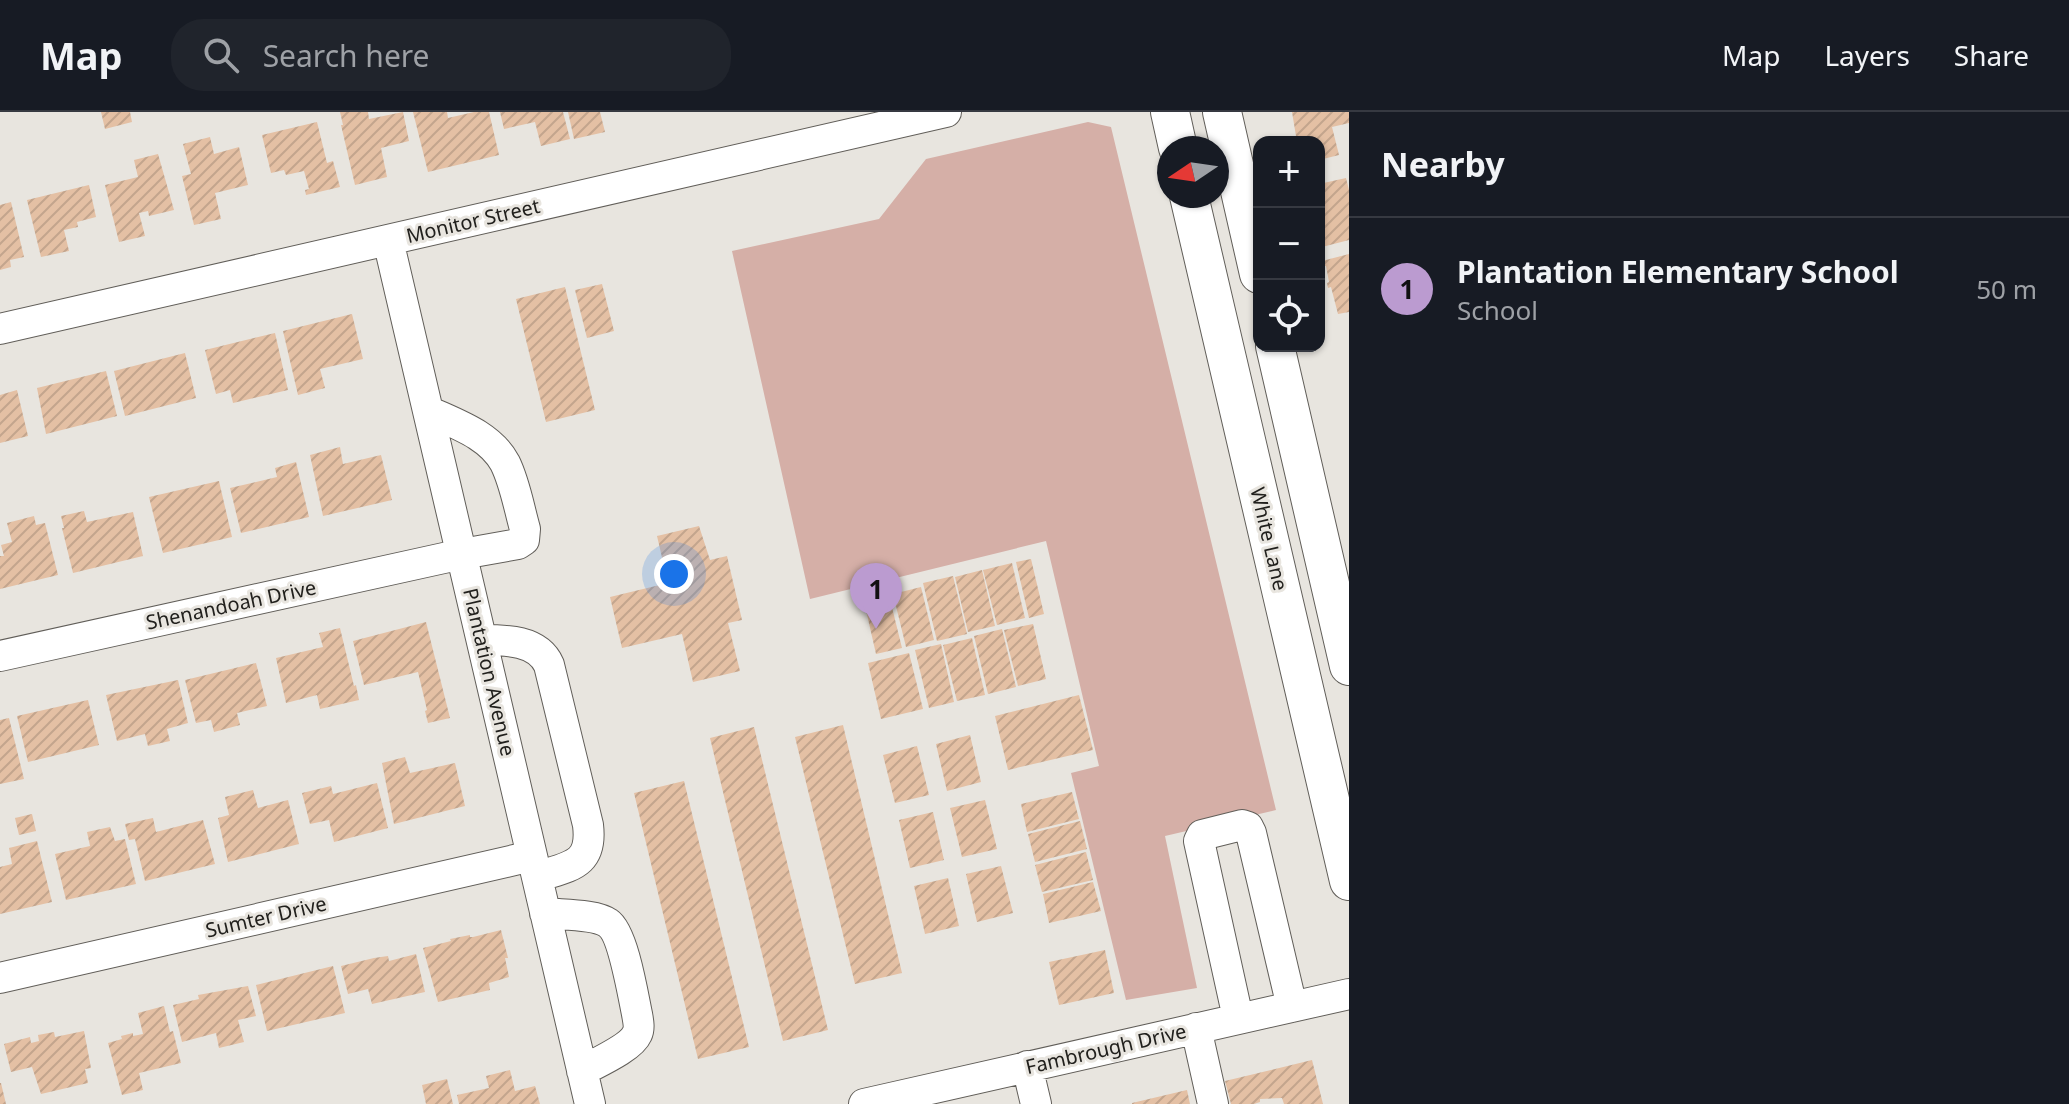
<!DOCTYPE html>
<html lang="en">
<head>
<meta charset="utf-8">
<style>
	body { margin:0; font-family:"Noto Sans",sans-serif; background:#20242c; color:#f1f3f6 }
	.controls { position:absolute; right:24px; top:24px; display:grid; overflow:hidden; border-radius:16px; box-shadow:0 2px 6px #0004 }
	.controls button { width:72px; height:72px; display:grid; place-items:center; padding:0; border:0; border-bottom:2px solid #363941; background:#171b24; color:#f1f3f6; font:40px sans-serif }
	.compass { position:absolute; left:1157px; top:24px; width:72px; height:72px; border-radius:50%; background:#171b24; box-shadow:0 2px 6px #0004; rotate:257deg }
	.you { position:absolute; left:674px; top:462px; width:28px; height:28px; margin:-20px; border:6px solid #fff; border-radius:50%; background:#1a73e8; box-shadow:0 0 0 12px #1a73e833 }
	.badge { display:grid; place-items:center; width:52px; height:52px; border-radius:50%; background:#bb9bd0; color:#111; font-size:26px; font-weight:700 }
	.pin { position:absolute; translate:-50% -66px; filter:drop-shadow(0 2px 4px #0008) }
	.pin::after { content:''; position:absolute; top:42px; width:28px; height:24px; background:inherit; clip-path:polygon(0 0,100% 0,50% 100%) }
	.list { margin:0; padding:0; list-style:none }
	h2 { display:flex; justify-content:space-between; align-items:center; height:104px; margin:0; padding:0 32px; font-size:34px }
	h2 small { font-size:26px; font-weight:400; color:#9ea1a6 }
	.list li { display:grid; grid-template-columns:52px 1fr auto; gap:24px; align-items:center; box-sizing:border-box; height:144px; padding:0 32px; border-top:2px solid #363941 }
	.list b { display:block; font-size:30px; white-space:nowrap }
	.list p { margin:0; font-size:26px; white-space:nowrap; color:#9ea1a6 }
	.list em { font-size:26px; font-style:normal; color:#9ea1a6 }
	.icon { flex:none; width:44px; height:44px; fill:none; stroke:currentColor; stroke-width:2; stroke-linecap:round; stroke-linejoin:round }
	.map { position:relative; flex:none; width:1349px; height:992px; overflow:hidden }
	header { display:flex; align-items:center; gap:48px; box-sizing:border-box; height:112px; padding:0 40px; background:#171b24; border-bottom:2px solid #363941 }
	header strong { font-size:38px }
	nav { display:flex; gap:44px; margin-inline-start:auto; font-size:28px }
	.search { width:560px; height:72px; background:#20242c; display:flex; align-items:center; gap:20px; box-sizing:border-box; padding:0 28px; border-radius:32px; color:#9ea1a6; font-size:30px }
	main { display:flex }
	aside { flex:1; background:#171b24 }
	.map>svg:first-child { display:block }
	.grass { fill:#d5afa7 }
	.building { fill:url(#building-hatch) }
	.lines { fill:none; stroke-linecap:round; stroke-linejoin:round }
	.minor-casing { stroke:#615e59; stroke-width:32 }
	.major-casing { stroke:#615e59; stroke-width:40 }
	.minor { stroke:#fff; stroke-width:30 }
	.major { stroke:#fff; stroke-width:38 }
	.labels { text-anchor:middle; stroke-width:6; stroke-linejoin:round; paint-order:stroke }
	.street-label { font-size:20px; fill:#21201d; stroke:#e8e5df }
</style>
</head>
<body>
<header>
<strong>Map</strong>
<div class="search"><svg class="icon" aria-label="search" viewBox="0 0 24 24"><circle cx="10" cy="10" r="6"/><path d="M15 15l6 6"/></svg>Search here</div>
<nav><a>Map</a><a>Layers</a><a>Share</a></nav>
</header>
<main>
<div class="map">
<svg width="1349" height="992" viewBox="0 0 1349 992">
	<defs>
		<pattern id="building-hatch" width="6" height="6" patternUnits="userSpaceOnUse" patternTransform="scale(2)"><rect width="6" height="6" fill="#e4c0a4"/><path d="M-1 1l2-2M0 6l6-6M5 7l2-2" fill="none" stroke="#c3a58d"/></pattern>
	</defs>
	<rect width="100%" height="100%" fill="#e8e5df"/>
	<path class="grass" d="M1088,10l23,5 165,683 -111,26 32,152 -71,12 -55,-227 28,-7 -53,-225 -236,58 -78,-348 147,-32 47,-60z"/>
	<path class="building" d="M101,0h29l2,10 -27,7z
		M340,0h28l1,7 34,-7 6,29 -28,7 6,29 -32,8 -14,-60h2z
		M413,0h34l1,6 26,-6h15l10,43 -71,17z
		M500,0h63l7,27 -29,7 -6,-24 -31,7z
		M568,0h32l5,20 -31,7z
		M1292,0h57v11l-17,4 7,28 -20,5v-18h-22z
		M317,10l10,41 6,-2 7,26 -34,8 -1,-5 4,-1 -5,-18 -18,4 -2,-5 -13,3 -9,-38z
		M210,25l4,17 25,-7 9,38 -33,8 6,26 -27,6 -12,-49 9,-2 -8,-30z
		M158,42l16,56 -25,6 -1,-5 -9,2 6,23 -26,6 -14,-57 33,-8 -4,-17z
		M1346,66l3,12v50l-27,7 -3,-13v-50z
		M89,73l7,32 -19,5 1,5 -14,3 5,21 -28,6 -14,-57z
		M11,90l13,55 -14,3 1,7 -11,3v-65z
		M1349,142v58l-11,2 -7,-27 -3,1 -1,-5 2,-1 -3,-16h-3l-1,-5z
		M602,172l12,47 -27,7 -12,-48z
		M565,175l30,123 -49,12 -30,-123z
		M352,202l11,45 -43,10 5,19 -27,7 -15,-64z
		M275,221l13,57 -55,13 -3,-13 -14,4 -11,-44z
		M185,241l11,45 -71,18 -11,-45z
		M106,259l11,45 -71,18 -9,-46z
		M17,278l11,46 -28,7v-48z
		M340,335l3,17 38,-9 11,45 -69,16 -13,-61z
		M296,350l13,55 -68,16 -11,-45 47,-11 -2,-9z
		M219,369l13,56 -69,16 -14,-56z
		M84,399l3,11 46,-10 10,44 -70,17 -11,-45h2l-3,-12z
		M34,404l2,9 9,-2 13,52 -58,14v-33h4l-3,-11 11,-3 -5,-19z
		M699,414l11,34 17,-4 15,64 -14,3 12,48 -47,11 -11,-48 -60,14 -12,-51 58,-14 -11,-47z
		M1031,447l13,55 -15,4 -13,-56z
		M1012,451l13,55 -28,7 -14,-55z
		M982,458l13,56 -27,6 -13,-55z
		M953,464l14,58 -30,7 -14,-58z
		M921,475l13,53 -28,7 -13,-53z
		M888,479l14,57 -26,6 -13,-57z
		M426,510l24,96 -22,5 -3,-12 2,-1 -9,-38 -54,13 -11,-44z
		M1033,512l13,55 -28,7 -14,-56z
		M340,516l14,58 2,-1 3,15 -39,9 -3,-14 -31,8 -10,-45 47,-11 -4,-14z
		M1002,517l14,58 -28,7 -14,-58z
		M972,526l13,57 -28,6 -14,-56z
		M941,532l13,58 -25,6 -14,-58z
		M909,541l14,56 -42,10 -13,-56z
		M256,551l11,43 -30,7 3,12 -26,7 -3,-12 -15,3 -11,-43z
		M178,568l10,43 -21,6 3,12 -22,5 -3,-12 -28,7 -11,-46z
		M1079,583l14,55 -85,20 -13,-54z
		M88,588l11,45 -71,17 -11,-46z
		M9,606l15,61 -24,5v-64z
		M843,613l59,248 -47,11 -60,-247z
		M754,615l74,303 -45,11 -73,-303z
		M970,623l11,47 -34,9 -11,-47z
		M917,634l12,49 -34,8 -12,-48z
		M405,645l5,16 45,-10 10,43 -71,18 -12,-61z
		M684,669l65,266 -51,12 -64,-266z
		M377,671l11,45 -54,14 -5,-22 -19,4 -8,-31 29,-7 2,8z
		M253,678l5,18 30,-8 11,44 -71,18 -10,-44 11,-3 -4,-18z
		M1072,680l7,27 -52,13 -6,-28z
		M985,688l12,49 -35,8 -12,-49z
		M933,700l11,48 -34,8 -11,-48z
		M32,702l4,17 -17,4 -4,-17z
		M153,706l3,14 47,-12 12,44 -70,17 -10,-42 -6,1 -4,-16z
		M1080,709l7,28 -52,13 -7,-28z
		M110,715l5,14 10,-2 11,45 -70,16 -11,-46 35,-8 -3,-14z
		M37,729l15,61 -52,12v-47l12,-3 -3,-16z
		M1086,740l7,28 -51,12 -7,-27z
		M1001,754l12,47 -36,9 -11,-48z
		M948,766l11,48 -34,8 -11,-48z
		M1093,770l8,29 -52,12 -6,-29z
		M501,818l7,28h-3l4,19 -20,6 1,7 -52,12 -15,-54 28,-7 -1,-2 20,-4v2h3z
		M1105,838l9,43 -55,12 -10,-43z
		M416,842l9,38 -53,12 -4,-15 -20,5 -7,-28 33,-8 14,-2 1,5z
		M333,854l12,47 -78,18 -11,-46z
		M248,874l8,30 -18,4 6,22 -25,6 -3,-15 -34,9 -9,-37 26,-6 -1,-4z
		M164,894l6,26 3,-1 8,32 -42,10 4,17 -21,5 -14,-52 14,-4 -1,-3 12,-3v3l10,-2 -5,-21z
		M84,919l7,37 -6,1 3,14 -47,11 -9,-27 -21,5 -7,-28 26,-7 1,6 8,-2 -1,-6 16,-3 1,5z
		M1312,948l11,44h-39l-2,-6 -22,1v3l-6,2h-23l-6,-23z
		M510,958l5,21 20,-5 5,18h-81l-2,-9 32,-7 -3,-12z
		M447,967l6,25h-27l-4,-19z
		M0,971h1l5,21h-6z
		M1187,978l3,14h-58v-1z"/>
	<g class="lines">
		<defs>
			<path id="minor" d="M388,128l202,864
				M0,217l946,-217
				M482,528c24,0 56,0 67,25l39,160c5,41 -19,41 -51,52
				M0,544l462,-102 56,-10 6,-4 1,-11c-6,-21 -10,-46 -20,-66 -15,-28 -49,-39 -77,-52
				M545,801c16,2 51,1 63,10 15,10 25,72 29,91 1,6 3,14 0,20 -6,14 -41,29 -55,37
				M0,866l532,-122
				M1238,906l-39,-177 3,-6 40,-10 6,2 3,6 41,174
				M1196,916l17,76
				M1027,954l9,38
				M864,992l485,-110"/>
			<path id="major" d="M1170,0l8,36
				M1222,0l37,162
				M1189,84l160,685
				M1275,234l74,320"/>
		</defs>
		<use href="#minor" class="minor-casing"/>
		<use href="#major" class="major-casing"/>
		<use href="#minor" class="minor"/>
		<use href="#major" class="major"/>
	</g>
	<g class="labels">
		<g class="street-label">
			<text transform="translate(473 109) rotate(-13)" y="7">Monitor Street</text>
			<text transform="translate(1269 427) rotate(77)" y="7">White Lane</text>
			<text transform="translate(231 493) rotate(-12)" y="7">Shenandoah Drive</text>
			<text transform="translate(489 560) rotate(77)" y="7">Plantation Avenue</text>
			<text transform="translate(266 805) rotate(-13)" y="7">Sumter Drive</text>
			<text transform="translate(1106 937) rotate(-13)" y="7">Fambrough Drive</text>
		</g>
	</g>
</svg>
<div class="controls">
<button>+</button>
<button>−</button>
<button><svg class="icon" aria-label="locate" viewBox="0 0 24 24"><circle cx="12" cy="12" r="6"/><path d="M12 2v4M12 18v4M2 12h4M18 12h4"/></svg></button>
</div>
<svg class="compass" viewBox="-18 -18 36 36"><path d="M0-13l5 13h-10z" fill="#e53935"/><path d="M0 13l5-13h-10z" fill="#9ea1a6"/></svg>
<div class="you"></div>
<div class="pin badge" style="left:876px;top:517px">1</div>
</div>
<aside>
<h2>Nearby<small></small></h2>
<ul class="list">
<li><span class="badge">1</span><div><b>Plantation Elementary School</b><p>School</p></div><em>50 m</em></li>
</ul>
</aside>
</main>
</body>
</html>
